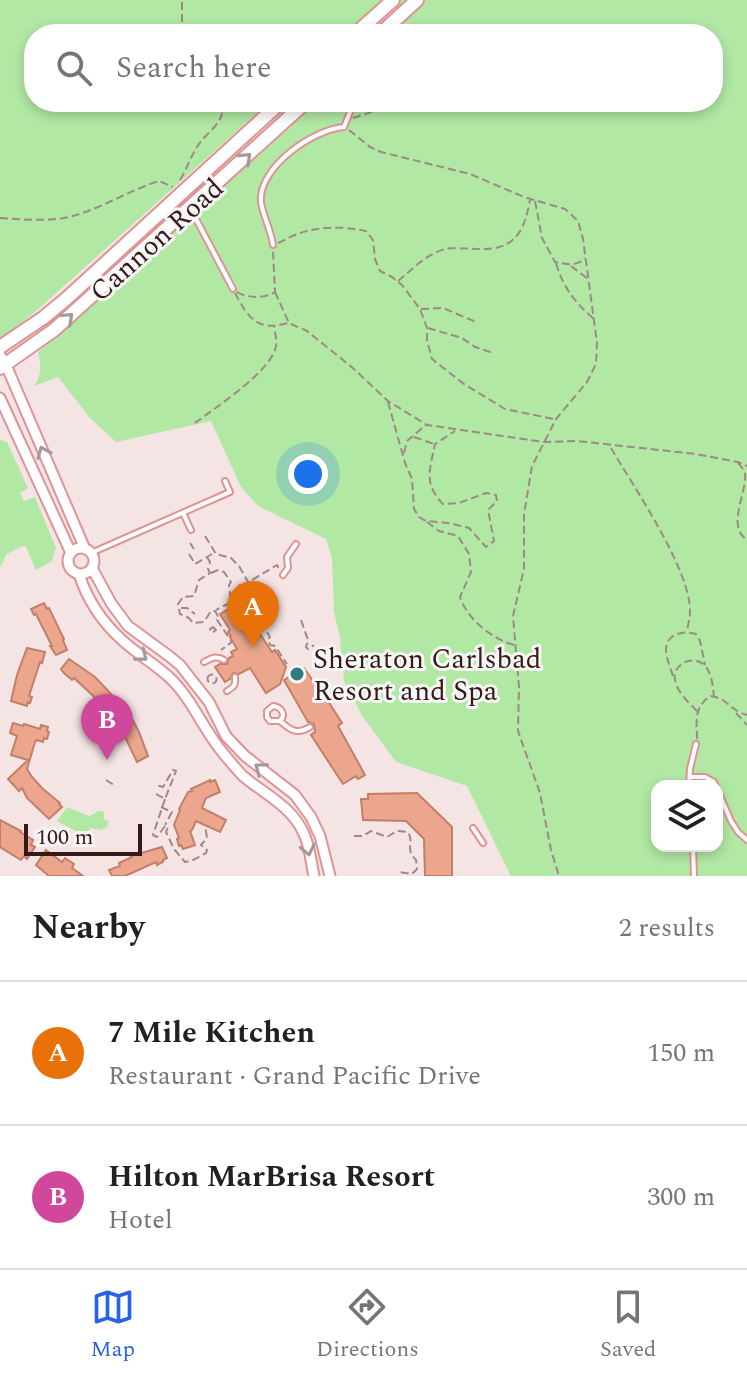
<!DOCTYPE html>
<html lang="en">
<head>
<meta charset="utf-8">
<style>
	body { margin:0; font-family:Spectral,serif; background:#f2f2f2; color:#202124 }
	.controls { position:absolute; right:24px; bottom:24px; display:grid; overflow:hidden; border-radius:16px; box-shadow:0 4px 12px #0003 }
	.controls button { width:72px; height:72px; display:grid; place-items:center; padding:0; border:0; border-bottom:2px solid #e0e0e0; background:#fff; color:#202124; font:40px sans-serif }
	.scale { position:absolute; left:24px; bottom:20px; width:118px; box-sizing:border-box; padding-left:8px; border:4px solid #361a1a; border-top:0; font-size:22px; line-height:28px; white-space:nowrap; color:#361a1a; -webkit-text-stroke:6px #f6f6f6; paint-order:stroke }
	.you { position:absolute; left:308px; top:474px; width:28px; height:28px; margin:-20px; border:6px solid #fff; border-radius:50%; background:#1a73e8; box-shadow:0 0 0 12px #1a73e833 }
	.badge { display:grid; place-items:center; width:52px; height:52px; border-radius:50%; background:#2563eb; color:#fff; font-size:26px; font-weight:700 }
	.pin { position:absolute; translate:-50% -66px; filter:drop-shadow(0 2px 4px #0008) }
	.pin::after { content:''; position:absolute; top:42px; width:28px; height:24px; background:inherit; clip-path:polygon(0 0,100% 0,50% 100%) }
	.list { margin:0; padding:0; list-style:none }
	h2 { display:flex; justify-content:space-between; align-items:center; height:104px; margin:0; padding:0 32px; font-size:34px }
	h2 small { font-size:26px; font-weight:400; color:#757577 }
	.list li { display:grid; grid-template-columns:52px 1fr auto; gap:24px; align-items:center; box-sizing:border-box; height:144px; padding:0 32px; border-top:2px solid #e0e0e0 }
	.list b { display:block; font-size:30px; white-space:nowrap }
	.list p { margin:0; font-size:26px; white-space:nowrap; color:#757577 }
	.list em { font-size:26px; font-style:normal; color:#757577 }
	.icon { flex:none; width:44px; height:44px; fill:none; stroke:currentColor; stroke-width:2; stroke-linecap:round; stroke-linejoin:round }
	.map { position:relative; flex:none; width:747px; height:876px; overflow:hidden }
	.search { position:absolute; background:#fff; box-shadow:0 4px 12px #0003; left:24px; right:24px; top:24px; height:88px; display:flex; align-items:center; gap:20px; box-sizing:border-box; padding:0 28px; border-radius:32px; color:#757577; font-size:30px }
	.sheet { height:392px; background:#fff }
	nav { display:flex; justify-content:space-around; align-items:center; box-sizing:border-box; height:112px; border-top:2px solid #e0e0e0; background:#fff; font-size:22px; color:#757577 }
	nav a { display:grid; justify-items:center; gap:4px }
	nav .on { color:#2563eb }
	.map>svg:first-child { display:block }
	.green { fill:#b1e8a4; fill-rule:evenodd }
	.building { fill:#eca68e; stroke:#c27f68; stroke-width:2 }
	.lines { fill:none; stroke-linecap:round; stroke-linejoin:round }
	.service-casing { stroke:#de9494; stroke-width:8 }
	.tertiary-casing { stroke:#de9494; stroke-width:13 }
	.primary-casing { stroke:#de9494; stroke-width:16 }
	.path { stroke:#9e8888; stroke-width:2; stroke-dasharray:8 4; stroke-linecap:butt }
	.service { stroke:#fff; stroke-width:4 }
	.tertiary { stroke:#fff; stroke-width:9 }
	.primary { stroke:#fff; stroke-width:12 }
	.oneway { stroke:#a59898 }
	.poi-dot { fill:#307a7d; stroke:#f6f6f6; stroke-width:3 }
	.labels { text-anchor:middle; stroke-width:6; stroke-linejoin:round; paint-order:stroke }
	.street-label { font-size:28px; fill:#361a1a; stroke:#f6f6f6 }
	.poi-label { font-size:28px; fill:#361a1a; stroke:#f6f6f6; text-anchor:start }
</style>
</head>
<body>
<div class="map">
<svg width="747" height="876" viewBox="0 0 747 876">
	<rect width="100%" height="100%" fill="#f5e4e4"/>
	<path class="green" d="M0,0h382l-38,34h-310v68h235l-234,210 -35,27z
		M396,0h351v876h-237l-1,-4 -42,-86 -71,-24 -33,-45 -19,-36 -4,-43 -6,-26 -2,-54 -6,-19 -68,-33 -17,-19 -30,-66 -95,21 -26,-24 -32,-41 -24,9c8,-11 7,-21 4,-34l26,-21 252,-229h397v-68h-322l19,-18zM657,786h60v60h-60z
		M0,440l7,2 21,46 -8,5 4,8 11,-4 21,51 -4,13 -16,9 -10,-23 -3,-1 -16,8 -7,13z
		M67,807l22,9c7,-2 7,-7 15,-4v7l5,2 -2,6 -7,3 -10,-2 -2,7 -11,-3 -20,-11z"/>
	<path class="building" d="M44,603l3,6 2,-1 15,31 -1,1 4,10 -11,5 -6,-9h2l-16,-32 -2,1 -3,-6z
		M237,604l9,9 26,39 3,-2 11,17 -6,17 -14,9 -16,-25 -11,6 -6,-1 -3,6 -5,3 -10,-15 5,-3h7l2,-6 4,-2 -2,-4 6,-3 -7,-12 1,-1 -3,-4 2,-2 -10,-16z
		M27,648l18,4 -3,11 -2,-1 -11,34 3,1 -2,6 -2,-1 -1,4 -16,-5 6,-26z
		M69,659l26,18 18,19 -9,10 -30,-28 -2,2 -8,-7 -3,-4z
		M304,668l16,23 1,-1 21,33 -4,3 27,49 -7,4 -2,-3 -13,8 -32,-49 4,-3 -1,-8 -6,-2 -24,-42z
		M123,706l5,10 2,-1 9,17 9,24 -11,6 -20,-42 -2,1 -4,-9z
		M13,723l10,3 1,-2 16,5 1,-4 7,2 -1,4 2,1 -2,7 -3,-1 -1,4 -6,-2 -2,2 -8,27 5,8 11,12 17,14 -1,1 3,3 -13,12 -22,-21 -5,-10 -3,3 -11,-12 20,-19 -17,-5 6,-19 -7,-3z
		M210,780v2l5,-2 5,12 -14,6 -4,10 24,12 -6,12 -24,-11 -4,9 -2,1 5,14 -12,4 -2,-4 -2,1 -2,-7 2,-1 -5,-13 6,-15 -1,-1 9,-17 4,-1 -1,-2z
		M417,793l35,34v49h-27l-1,-37 -18,-18 -43,-1 -2,-21h7v-5z
		M0,820l21,11 -1,1 13,8 -2,5 4,2 -8,12 -3,-3 -3,4 -21,-13z
		M162,847l5,11 -4,2v2l-6,3 -1,-3 -31,14h-13l-3,-6 11,-4 -1,-3 13,-6 -1,-1z
		M46,850l16,12 3,-4 9,6 -2,4 11,8h-34l-13,-11z"/>
	<g class="lines">
		<defs>
			<path id="service" d="M190,212l6,7 37,70
				M273,245c-2,-15 -10,-29 -12,-43 -3,-35 53,-73 83,-75l10,-25
				M183,513l8,17
				M91,553l139,-61 -5,-11
				M283,575l5,-7 -1,-11 9,-13
				M204,662c8,-4 12,-7 20,-2
				M227,691c7,-4 9,-6 8,-14
				M273,706c9,1 13,9 7,15h-10l-3,-4v-6z
				M280,721c10,9 17,14 30,6
				M690,777h15l9,5 17,39 7,11 9,8
				M689,786l1,-17 6,-25
				M473,828l10,15
				M693,846l1,30"/>
			<path id="tertiary" d="M0,355l6,10 79,184
				M0,398l71,155
				M68 561a13 13 0 1 1 26 0a13 13 0 1 1-26 0Z
				M92,568l19,35 17,23 41,30 11,9 29,37 17,34 19,20 50,39 16,22 9,19 10,40
				M79,574c8,25 23,48 43,66 15,14 33,24 48,38 22,21 33,51 53,75 6,7 13,16 20,23 21,18 49,30 61,58 6,12 7,29 10,42"/>
			<path id="primary" d="M355,34l38,-34
				M380,34l37,-34
				M0,347l43,-29 23,-19 215,-197
				M0,368l54,-38 252,-228"/>
		</defs>
		<use href="#service" class="service-casing"/>
		<use href="#tertiary" class="tertiary-casing"/>
		<use href="#primary" class="primary-casing"/>
		<path class="path" d="M182,34v-34
			M387,102v5l14,-1 6,-4
			M353,118l34,-11
			M349,130l21,17 11,5 89,22 54,23 41,12 13,12 5,18 14,104 -1,21 -9,18 -31,37 -24,47 -8,48v55l-11,47 6,71 -1,44 22,62 11,57 8,26
			M180,180c8,-13 12,-28 22,-40 6,-7 19,-17 20,-27 0,-5 -3,-7 -6,-11
			M535,201l7,37 13,24c11,2 22,5 30,-4
			M0,218c19,1 38,3 57,1 35,-4 69,-28 102,-38l14,6
			M278,243c6,-2 11,-6 17,-8 21,-9 49,-9 71,-4l7,9 2,19 5,12 12,6 10,8 18,24 7,19v12l5,19 32,25 41,25 49,10
			M556,263c7,24 19,40 38,56
			M571,266l17,13
			M398,281c16,-13 27,-26 47,-32 10,-2 22,0 32,0 37,2 47,-16 53,-49
			M237,292c9,6 28,7 38,0l-2,-41
			M275,292l14,31 18,8 47,38 34,32 39,24 117,17 33,-1 119,13 42,8 9,4
			M235,293c13,25 23,39 53,30
			M421,309l22,-1 33,14
			M428,328l34,10 13,9 18,6
			M388,402l17,61 7,16 2,30 5,8 7,4 22,2 21,5 17,19 8,-6 -6,-31 9,-9 -1,-6 -10,-2 -27,10 -16,1c-20,-21 -13,-34 -8,-60l20,-13
			M195,423c21,-16 77,-52 81,-77 1,-6 -1,-13 -2,-19
			M414,437l20,7
			M611,448c22,38 80,122 79,164 0,6 -2,13 -3,19
			M404,453l3,-12 19,-16
			M738,463c2,2 6,7 7,10 2,21 -19,53 2,67
			M427,522l12,9 19,5 11,18 2,18 -11,25c7,22 32,42 54,48
			M205,536l11,18 15,4 8,8 12,21 -1,7 -5,4 11,17 -2,2 2,8 5,3 3,-1 6,10 -2,2 2,6 5,1 12,18
			M190,543l4,6
			M189,554l6,10 17,-10
			M207,557l3,5 -2,7 2,4 -11,7 -5,16 -11,1 -5,7 2,10 9,4 4,5 11,-1 7,-11h4l4,7 -2,2 15,22 -11,8
			M211,573l7,-3 6,2 7,10 -2,3 2,17 -15,8
			M240,585l2,4 -3,2 -2,-3z
			M242,586l35,-21 2,4
			M232,597l3,-1 4,7 2,-1 -4,-7 5,-3
			M181,608h6l8,6
			M301,620l7,20 -2,7 2,2 6,-4
			M213,627l3,3 -4,3 -2,-4z
			M207.5 679a4.5 4.5 0 1 1 9 0a4.5 4.5 0 1 1-9 0Z
			M673,676c-2,-7 -7,-18 -7,-26 0,-16 17,-20 30,-16l4,7 5,24
			M697,711c-8,-8 -20,-19 -22,-31 -3,-17 20,-26 30,-14 7,7 8,22 9,31
			M736,713l11,12
			M697,739c0,-19 -4,-30 13,-43 18,2 19,14 37,19
			M106,780l8,5v2
			M156,794l9,5 11,-28 -3,-1 -10,17 -7,-2
			M165,799l-12,36 4,2 8,-11 3,1 -2,5 8,17 11,13 6,-1 15,-8 1,-3 -6,-5 6,-7 -2,-13
			M161,807l11,5 -7,13
			M354,836h9l8,-5 16,6 10,-6 11,1c7,12 -4,16 8,28l1,9 -5,5 -13,-2"/>
		<use href="#service" class="service"/>
		<use href="#tertiary" class="tertiary"/>
		<use href="#primary" class="primary"/>
	</g>
	<defs><path id="oneway-chevron" d="M-2-3.5L2.5 0L-2 3.5" fill="none" stroke-width="1.6" stroke-linecap="round" stroke-linejoin="round" transform="scale(2)"/></defs>
	<g class="oneway">
		<use href="#oneway-chevron" transform="translate(246 158) rotate(-43)"/>
		<use href="#oneway-chevron" transform="translate(68 318) rotate(-42)"/>
		<use href="#oneway-chevron" transform="translate(43 452) rotate(-113)"/>
		<use href="#oneway-chevron" transform="translate(142 656) rotate(38)"/>
		<use href="#oneway-chevron" transform="translate(260 768) rotate(-143)"/>
		<use href="#oneway-chevron" transform="translate(308 850) rotate(78)"/>
	</g>
	<circle class="poi-dot" cx="297" cy="674" r="8"/>
	<g class="labels">
		<g class="street-label">
			<text transform="translate(156 239) rotate(-42)" y="10">Cannon Road</text>
		</g>
		<g class="poi-label">
			<text x="313" y="668">Sheraton Carlsbad<tspan x="313" dy="32">Resort and Spa</tspan></text>
		</g>
	</g>
</svg>
<div class="controls">
<button><svg class="icon" aria-label="layers" viewBox="0 0 24 24"><path d="M12 4l9 5-9 5-9-5zM3 14l9 5 9-5"/></svg></button>
</div>
<div class="scale">100 m</div>
<div class="you"></div>
<div class="pin badge" style="left:253px;top:647px;background:#e8710a">A</div>
<div class="pin badge" style="left:107px;top:760px;background:#d1479c">B</div>
<div class="search"><svg class="icon" aria-label="search" viewBox="0 0 24 24"><circle cx="10" cy="10" r="6"/><path d="M15 15l6 6"/></svg>Search here</div>
</div>
<section class="sheet">
<h2>Nearby<small>2 results</small></h2>
<ul class="list">
<li><span class="badge" style="background:#e8710a">A</span><div><b>7 Mile Kitchen</b><p>Restaurant · Grand Pacific Drive</p></div><em>150 m</em></li>
<li><span class="badge" style="background:#d1479c">B</span><div><b>Hilton MarBrisa Resort</b><p>Hotel</p></div><em>300 m</em></li>
</ul>
</section>
<nav>
<a class="on"><svg class="icon" aria-label="map" viewBox="0 0 24 24"><path d="M3 6l6-2 6 2 6-2v14l-6 2-6-2-6 2zM9 4v14M15 6v14"/></svg>Map</a>
<a><svg class="icon" aria-label="directions" viewBox="0 0 24 24"><path d="M12 3l9 9-9 9-9-9zM9 14v-3h6M13 9l2 2-2 2"/></svg>Directions</a>
<a><svg class="icon" aria-label="saved" viewBox="0 0 24 24"><path d="M7 4h10v16l-5-4-5 4z"/></svg>Saved</a>
</nav>
</body>
</html>
